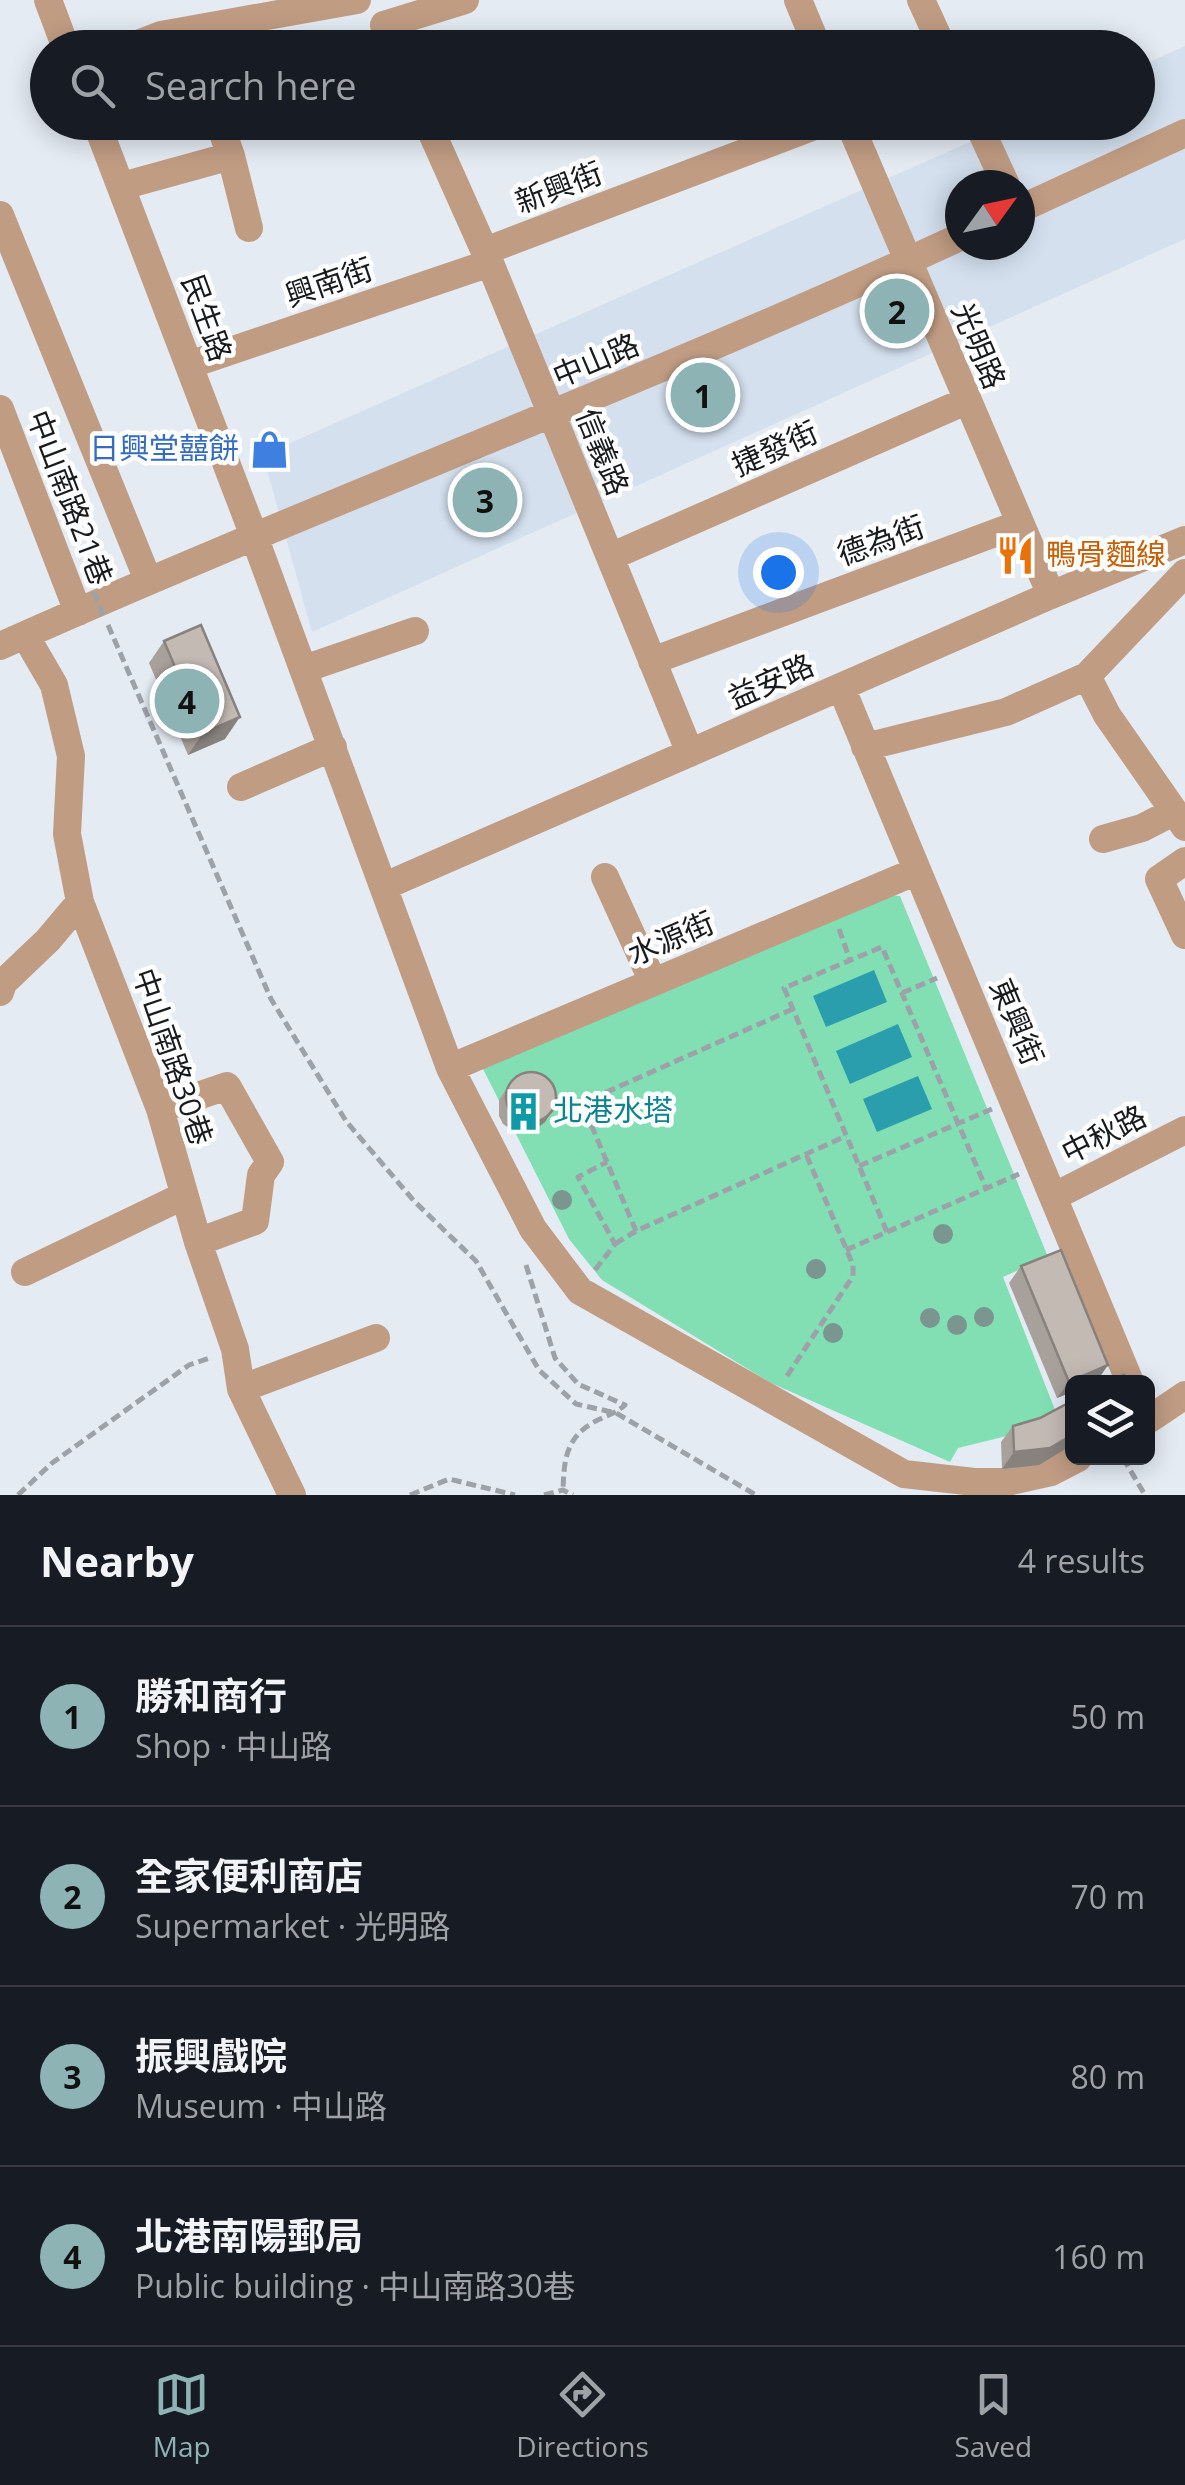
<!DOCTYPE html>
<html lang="en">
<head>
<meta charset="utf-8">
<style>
	body { margin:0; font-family:"Open Sans","Noto Sans TC",sans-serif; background:#242831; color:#f1f3f6 }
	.controls { position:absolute; right:30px; bottom:30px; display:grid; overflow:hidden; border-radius:15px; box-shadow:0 5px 25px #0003 }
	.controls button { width:90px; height:90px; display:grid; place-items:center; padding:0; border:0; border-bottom:2px solid #363941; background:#171b24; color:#f1f3f6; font:50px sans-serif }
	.compass { position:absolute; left:945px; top:170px; width:90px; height:90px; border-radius:50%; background:#171b24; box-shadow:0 5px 25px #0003; rotate:57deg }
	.you { position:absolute; left:778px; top:572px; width:35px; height:35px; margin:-25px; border:8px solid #fff; border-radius:50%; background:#1a73e8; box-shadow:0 0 0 15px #1a73e833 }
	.badge { display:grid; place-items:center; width:65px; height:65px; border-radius:50%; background:#8eb3b5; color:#111; font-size:32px; font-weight:700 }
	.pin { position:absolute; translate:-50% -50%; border:5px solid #fff; box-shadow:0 2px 10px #0006 }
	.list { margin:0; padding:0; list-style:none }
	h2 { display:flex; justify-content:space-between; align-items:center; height:130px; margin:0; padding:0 40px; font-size:42px }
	h2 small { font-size:32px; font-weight:400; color:#9ea1a6 }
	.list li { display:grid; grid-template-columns:65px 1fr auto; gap:30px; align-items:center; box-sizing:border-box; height:180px; padding:0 40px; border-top:2px solid #363941 }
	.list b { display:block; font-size:38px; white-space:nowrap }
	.list p { margin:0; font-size:32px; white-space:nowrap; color:#9ea1a6 }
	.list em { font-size:32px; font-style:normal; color:#9ea1a6 }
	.icon { flex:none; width:55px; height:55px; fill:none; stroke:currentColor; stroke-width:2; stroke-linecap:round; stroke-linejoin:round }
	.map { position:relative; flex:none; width:1185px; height:1495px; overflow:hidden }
	.search { position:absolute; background:#171b24; box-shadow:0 5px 25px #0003; left:30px; right:30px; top:30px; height:110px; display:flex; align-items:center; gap:25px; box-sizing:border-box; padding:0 35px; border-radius:55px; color:#9ea1a6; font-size:38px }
	.sheet { height:850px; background:#171b24 }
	nav { display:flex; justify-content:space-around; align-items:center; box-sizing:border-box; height:140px; border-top:2px solid #363941; background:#171b24; font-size:28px; color:#9ea1a6 }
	nav a { display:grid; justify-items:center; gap:5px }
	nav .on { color:#8eb3b5 }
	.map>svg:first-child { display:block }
	.built { fill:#d4e0ee; fill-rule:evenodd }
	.green { fill:#81dfb3 }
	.water { fill:#2b9ead }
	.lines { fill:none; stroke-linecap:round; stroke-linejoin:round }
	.path { stroke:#9ca2a8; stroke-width:5; stroke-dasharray:10 5; stroke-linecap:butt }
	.minor { stroke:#c09c83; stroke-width:28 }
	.path-bridge { stroke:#9ca2a8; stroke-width:5; stroke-dasharray:10 5; stroke-linecap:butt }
	.tree { fill:#7a968f }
	.wall { fill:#a8a09b }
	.shaded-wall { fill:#88827e }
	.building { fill:#c3bab4; stroke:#88827e; stroke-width:2.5 }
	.labels { text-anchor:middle; stroke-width:9; stroke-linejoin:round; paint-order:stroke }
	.street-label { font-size:30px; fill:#191c1f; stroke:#fff }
	.shop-label { font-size:30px; fill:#366cbe; stroke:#fff; text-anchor:end }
	.food-label { font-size:30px; fill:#c56008; stroke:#fff; text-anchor:start }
	.culture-label { font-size:30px; fill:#0d838f; stroke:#fff; text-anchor:start }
</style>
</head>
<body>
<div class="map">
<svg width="1185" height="1495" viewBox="0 0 1185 1495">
	<rect width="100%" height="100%" fill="#e4ebf3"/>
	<path class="built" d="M1185,46v193l-873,393 -49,-177 750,-332 125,-1v-55zM960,185h60v60h-60z"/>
	<path class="green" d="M886,895l14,1 148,361 -45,20 54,138 -42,19 -57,14 -8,14 -179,-79 -169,-103 -33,-41 -89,-176z"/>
	<path class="water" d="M874,970l13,32 -61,25 -13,-31z
		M898,1024l14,33 -62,27 -14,-33z
		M918,1076l14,33 -55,23 -14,-33z"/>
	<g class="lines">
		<path class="path" d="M64,500l18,-10
			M108,625l163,374 75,122 68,80 62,60 63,109 37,34 40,9 140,82
			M839,929l11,31
			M902,993l35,-15
			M793,1009l-211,94 54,128 210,-95
			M859,1166l133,-57
			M887,1232l-103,-244 98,-41 104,241
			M615,1244l21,-13
			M846,1250l173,-76
			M526,1265l29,93 23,26 47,21c-11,10 -24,12 -36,20 -24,16 -25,38 -26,65
			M595,1270l20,-26 -37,-67 29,-15
			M787,1376l66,-100v-11l-47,-111
			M1123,1458l22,37
			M18,1495l34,-32 137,-98 21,-7
			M410,1495l39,-16 66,16
			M544,1495l19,-5 10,5"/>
		<path class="minor" d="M48,0l18,48
			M798,0l20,48
			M921,0l22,48
			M384,25l81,-25
			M127,48l34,-13 196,-35
			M96,122l158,414 196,532 83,161 47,62 324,183 70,8h33l44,-10 27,-14
			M219,122l12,34
			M427,122l63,141 200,490
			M849,122l202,473
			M977,122l29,63
			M122,186l109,-30 18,72
			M1020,209l165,-76
			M0,215l148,365
			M485,251l340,-129
			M189,365l301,-102
			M0,409l78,203
			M610,557l356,-156
			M25,635l29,50 17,71 -4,78 13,68 80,207 38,133 37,107 6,40 51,106
			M0,646c318,-142 644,-263 960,-409
			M652,661l367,-137
			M304,669l111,-38
			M1087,676l20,39 78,112
			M841,687l289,695
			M865,747l141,-35 81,-36 98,-103
			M241,787l92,-40
			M1103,839l39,-11 31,-16
			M1185,861l-26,18 26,56
			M605,877l48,105
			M385,886l666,-291 134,-55
			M0,992l3,-9 45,-43 32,-38
			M450,1068l467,-197
			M160,1109l67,-23 43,76 -9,13 -6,46 -57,21
			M1053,1197l132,-67
			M25,1272l158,-76
			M241,1389l135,-51
			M1148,1420l37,-25"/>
		<path class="path-bridge" d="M94,592l9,23"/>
	</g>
	<g class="tree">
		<circle cx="562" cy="1200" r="10"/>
		<circle cx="943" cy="1234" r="10"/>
		<circle cx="816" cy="1269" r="10"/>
		<circle cx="984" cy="1317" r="10"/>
		<circle cx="930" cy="1318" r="10"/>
		<circle cx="957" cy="1325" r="10"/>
		<circle cx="833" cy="1333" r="10"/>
	</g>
	<path class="wall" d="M164,641l61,98 -37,16 -39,-92z
		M507,1088l38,34 -13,10 -16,1 -13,-9 -4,-8v-16z
		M1021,1266l87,99 -12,17 -39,16 -48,-115z
		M1072,1401v44l-33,20 -37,4 -1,-27 12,-16 27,-8z"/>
	<path class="shaded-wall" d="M240,717l-15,22 -37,16 15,-22z
		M553,1110l-8,12 -13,10 -16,1 8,-11z
		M1108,1365l-12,17h-24v10l-15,6 12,-16z
		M1072,1435v10l-33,20 -37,4 12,-17z"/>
	<path class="building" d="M201,625l39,92 -37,16 -39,-92z
		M506 1097a25 25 0 1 1 50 0a25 25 0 1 1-50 0Z
		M1061,1250l47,115 -39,17 -48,-116z
		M1124,1375l3,7h-18z
		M1072,1401v34l-22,13 -36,4 -1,-26 27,-8z"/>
	<defs>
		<symbol id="shop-bare" viewBox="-9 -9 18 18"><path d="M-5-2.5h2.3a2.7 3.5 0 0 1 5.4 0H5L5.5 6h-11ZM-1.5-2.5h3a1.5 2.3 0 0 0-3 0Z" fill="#3f7fe0" stroke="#fff" stroke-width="2.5" paint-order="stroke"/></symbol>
		<symbol id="restaurant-bare" viewBox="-9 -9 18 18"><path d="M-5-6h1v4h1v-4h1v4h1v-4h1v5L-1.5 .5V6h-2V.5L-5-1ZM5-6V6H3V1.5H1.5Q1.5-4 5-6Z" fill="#e8710a" stroke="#fff" stroke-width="2.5" paint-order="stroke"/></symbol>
		<symbol id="building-bare" viewBox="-9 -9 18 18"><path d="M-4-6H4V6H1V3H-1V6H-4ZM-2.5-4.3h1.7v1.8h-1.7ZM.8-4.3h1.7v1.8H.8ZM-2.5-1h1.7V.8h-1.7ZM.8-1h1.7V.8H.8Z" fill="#0f9aa8" stroke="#fff" stroke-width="2.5" paint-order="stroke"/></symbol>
	</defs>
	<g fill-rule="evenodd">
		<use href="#shop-bare" x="242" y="422" width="55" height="55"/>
		<use href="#restaurant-bare" x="988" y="528" width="55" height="55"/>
		<use href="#building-bare" x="496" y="1084" width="55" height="55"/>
	</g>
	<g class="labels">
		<g class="street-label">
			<text transform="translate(559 188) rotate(-21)" y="10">新興街</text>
			<text transform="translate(329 283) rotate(-19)" y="10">興南街</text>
			<text transform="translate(206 318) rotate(70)" y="10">民生路</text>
			<text transform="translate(978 346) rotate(67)" y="10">光明路</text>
			<text transform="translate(596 361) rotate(-23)" y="10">中山路</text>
			<text transform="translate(775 449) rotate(-24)" y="10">捷發街</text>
			<text transform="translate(602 452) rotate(68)" y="10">信義路</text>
			<text transform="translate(69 498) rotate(69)" y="10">中山南路21巷</text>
			<text transform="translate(881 541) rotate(-20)" y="10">德為街</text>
			<text transform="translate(771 682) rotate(-24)" y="10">益安路</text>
			<text transform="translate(671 939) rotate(-23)" y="10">水源街</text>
			<text transform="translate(1016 1022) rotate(67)" y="10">東興街</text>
			<text transform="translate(172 1057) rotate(71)" y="10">中山南路30巷</text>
			<text transform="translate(1104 1135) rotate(-27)" y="10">中秋路</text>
		</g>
		<g class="shop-label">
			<text x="239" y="459">日興堂囍餅</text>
		</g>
		<g class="food-label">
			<text x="1046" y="565">鴨骨麵線</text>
		</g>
		<g class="culture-label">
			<text x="553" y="1121">北港水塔</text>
		</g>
	</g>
</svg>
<div class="controls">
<button><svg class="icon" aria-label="layers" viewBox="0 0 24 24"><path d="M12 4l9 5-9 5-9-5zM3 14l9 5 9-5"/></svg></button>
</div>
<svg class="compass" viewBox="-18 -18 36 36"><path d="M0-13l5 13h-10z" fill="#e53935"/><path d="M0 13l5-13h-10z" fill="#9ea1a6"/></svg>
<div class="you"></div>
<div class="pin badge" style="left:703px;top:395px">1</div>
<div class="pin badge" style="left:897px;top:311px">2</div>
<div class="pin badge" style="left:485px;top:500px">3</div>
<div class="pin badge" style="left:187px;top:701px">4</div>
<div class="search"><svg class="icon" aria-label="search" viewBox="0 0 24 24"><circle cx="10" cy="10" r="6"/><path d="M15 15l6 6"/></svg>Search here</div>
</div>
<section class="sheet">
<h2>Nearby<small>4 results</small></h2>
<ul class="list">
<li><span class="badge">1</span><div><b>勝和商行</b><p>Shop · 中山路</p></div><em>50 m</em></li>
<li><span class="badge">2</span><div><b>全家便利商店</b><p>Supermarket · 光明路</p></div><em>70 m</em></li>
<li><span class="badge">3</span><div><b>振興戲院</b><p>Museum · 中山路</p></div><em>80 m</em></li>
<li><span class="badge">4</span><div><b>北港南陽郵局</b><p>Public building · 中山南路30巷</p></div><em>160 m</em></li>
</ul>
</section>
<nav>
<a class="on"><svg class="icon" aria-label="map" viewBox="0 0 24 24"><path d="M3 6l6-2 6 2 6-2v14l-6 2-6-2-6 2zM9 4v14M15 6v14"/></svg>Map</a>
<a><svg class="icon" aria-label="directions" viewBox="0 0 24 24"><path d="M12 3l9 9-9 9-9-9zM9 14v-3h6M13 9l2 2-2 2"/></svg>Directions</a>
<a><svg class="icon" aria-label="saved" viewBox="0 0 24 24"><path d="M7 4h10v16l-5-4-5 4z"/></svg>Saved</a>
</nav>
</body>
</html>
